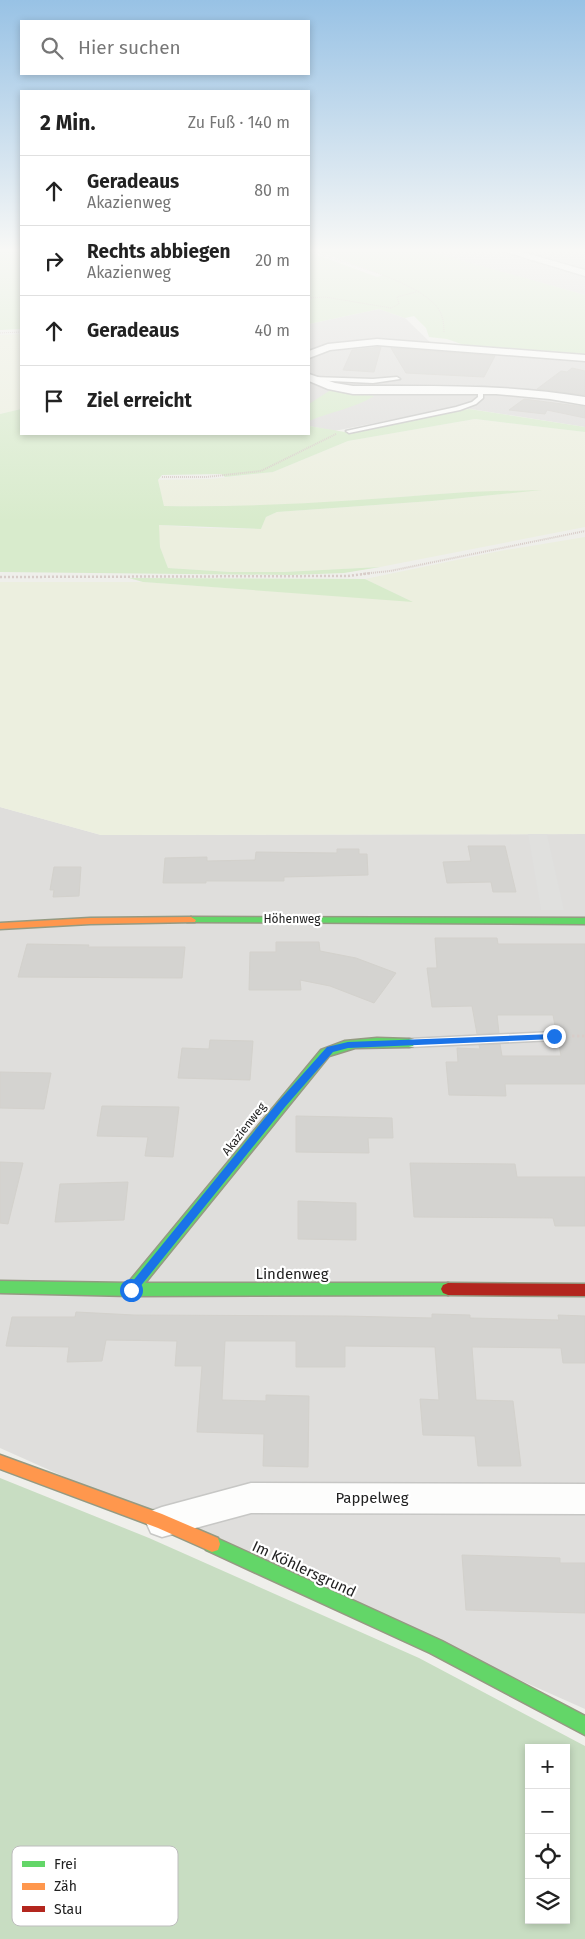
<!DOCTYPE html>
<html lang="de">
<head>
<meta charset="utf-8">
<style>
	body { margin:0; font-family:"Fira Sans",sans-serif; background:#f6f6f6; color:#222 }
	.controls { position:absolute; right:15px; bottom:15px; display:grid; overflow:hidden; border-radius:0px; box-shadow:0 2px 8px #0003 }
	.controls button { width:45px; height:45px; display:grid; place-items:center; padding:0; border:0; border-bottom:1px solid #e0e0e0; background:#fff; color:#222; font:25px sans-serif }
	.stop { position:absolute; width:15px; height:15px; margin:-11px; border:4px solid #1a73e8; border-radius:50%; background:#fff }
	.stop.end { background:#1a73e8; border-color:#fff; box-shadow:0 1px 5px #0008 }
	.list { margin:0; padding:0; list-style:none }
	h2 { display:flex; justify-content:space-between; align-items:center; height:65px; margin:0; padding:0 20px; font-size:21px }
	h2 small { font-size:16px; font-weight:400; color:#767676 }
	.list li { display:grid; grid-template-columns:32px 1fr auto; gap:15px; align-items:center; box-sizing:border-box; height:70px; padding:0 20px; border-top:1px solid #e0e0e0 }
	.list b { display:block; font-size:19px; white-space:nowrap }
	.list p { margin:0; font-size:16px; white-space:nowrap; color:#767676 }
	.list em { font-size:16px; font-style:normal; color:#767676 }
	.icon { flex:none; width:28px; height:28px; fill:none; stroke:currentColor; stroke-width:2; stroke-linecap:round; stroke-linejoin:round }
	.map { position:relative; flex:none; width:585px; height:1939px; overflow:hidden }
	.search { position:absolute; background:#fff; box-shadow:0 2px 8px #0003; left:20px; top:20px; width:290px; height:55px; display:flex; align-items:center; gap:12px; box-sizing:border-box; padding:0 18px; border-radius:0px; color:#767676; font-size:19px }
	.panel { position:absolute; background:#fff; box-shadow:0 2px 8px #0003; left:20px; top:90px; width:290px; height:345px; border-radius:0px }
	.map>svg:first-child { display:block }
	.residential { fill:#dfdedc }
	.farmland { fill:#ecefdf }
	.grass { fill:#d8ebcc }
	.forest { fill:#c8ddc2; fill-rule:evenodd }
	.parking { fill:#e0e0de }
	.building { fill:#d4d3d0; stroke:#d3d1cc }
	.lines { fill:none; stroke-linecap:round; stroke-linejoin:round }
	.lane-casing { stroke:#c7c7c5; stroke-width:3 }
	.street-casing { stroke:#c7c7c5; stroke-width:3 }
	.fast-casing { stroke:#959a82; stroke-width:3 }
	.slow-casing { stroke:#959a82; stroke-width:3 }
	.jam-casing { stroke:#959a82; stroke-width:3 }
	.path-far3 { stroke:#d8cdc9; stroke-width:1; stroke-dasharray:1 1; stroke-linecap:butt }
	.path-far2 { stroke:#d8cdc9; stroke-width:2; stroke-dasharray:1 1; stroke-linecap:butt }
	.path-far1 { stroke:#d8cdc9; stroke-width:2.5; stroke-dasharray:2 2; stroke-linecap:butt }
	.path { stroke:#d8cdc9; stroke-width:3; stroke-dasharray:2.5 2.5; stroke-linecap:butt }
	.lane { fill:#fdfdfc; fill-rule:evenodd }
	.street { fill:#fdfdfc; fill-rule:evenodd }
	.fast { fill:#63d668; fill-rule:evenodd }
	.slow { fill:#ff974d; fill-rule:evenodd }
	.jam { fill:#b3261e; fill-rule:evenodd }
	.route { fill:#1a73e8 }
	.labels { text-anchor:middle; stroke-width:4.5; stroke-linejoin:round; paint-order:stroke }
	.street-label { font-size:12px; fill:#222; stroke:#fff }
	.near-street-label { font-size:15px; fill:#222; stroke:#fff }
	.key { fill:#fff; stroke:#bdbdbd; stroke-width:1 }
	.key-label { font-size:14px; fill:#222 }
</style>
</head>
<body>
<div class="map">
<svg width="585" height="1939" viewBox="0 0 585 1939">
	<rect width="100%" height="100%" fill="#efefeb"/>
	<path class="residential" d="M425,250h160v45l-98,-27z
		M379,309l26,9 31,30 149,12v67l-127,-20 -124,24 -25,-5v-102z
		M0,807l101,28 484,-1v875l-585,-261z"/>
	<path class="farmland" d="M21,334v75l-21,5v-79z
		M475,419l110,13v95l-205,40 -96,5h-54l-62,-4 -8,-21 -2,-22 45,3 58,1 5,-12 11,-5 155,-11 96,-10 -72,2 -136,10 -94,4 -62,-1 -6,-26 53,-1 62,-7 75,-31z
		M585,537v297l-484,1 -101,-28v-225h143l268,19 -46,-22 135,-28z"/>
	<path class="grass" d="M0,250h21v79l-21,1z
		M315,250h110l160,45v61l-121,-11 -17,-6 -18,-2 -3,-9 -12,-12 -9,2 -26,-9 -70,15v-24l2,-1 -2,-2v-45l68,25 6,-2z
		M329,391h18l27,5c-19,12 -44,16 -65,25v-17z
		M21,409v25h288v-8l42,7 59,-14 59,-10 116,18v5l-110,-13 -127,22 -75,31 -48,5 -4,-3 -59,1 -4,5 6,26c97,2 193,-6 290,-13 29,-2 59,-2 88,-3l-110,11 -155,11 -11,5 -5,12 -102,-4 1,22 8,21 62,4h54l96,-5 -36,6 -53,2 -291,-3v-158z
		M129,578l236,1 48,23 -270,-20z"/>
	<path class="forest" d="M0,1478l149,60 270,120 166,88v193h-585zM529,1748h37v172h-37z"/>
	<path class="parking" d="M528,834h19l17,76h-23z"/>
	<path class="building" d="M381,347l-7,25 -31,-2 9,-20z
		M391,348l92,7 12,1 -11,21 -78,-4z
		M572,368l13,3v24l-48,-6 24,-18 6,1z
		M524,399l61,8v11l-38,-8 -2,4 -36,-4z
		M468,846h37l11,46h-23l-2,-10 -44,1 -4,-21 28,-1z
		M337,849h22v5h8l1,21 -84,2v4h-78v2h-43l2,-25 42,-1v4l48,-1 1,-8 81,1z
		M54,867h27l-2,29 -26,1 1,-7h-4z
		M435,938h62l1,6h87v140h-80l1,12 -57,-1 -3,-33h12l-1,-14 23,1 -1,-4 21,-1 2,12h59l-3,-16 4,-5 -6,-4 -3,-16h-56l2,18 -22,1 -5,-28 -40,1 -5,-39h10z
		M276,942h43l1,9 36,7 40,15 -22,30 -44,-17 -30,-6 1,10h-52l1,-38h26z
		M27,944l62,1 -1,2h97l-3,31 -164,-1z
		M210,1040l43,1 -3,39 -72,-2 4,-30 27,1z
		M0,1072l51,1 -7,36 -44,-1z
		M102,1106l77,1 -6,50 -28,-1 3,-19 -51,-1z
		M296,1116l96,2 1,20h-25l1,15 -73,-1z
		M0,1162l23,1 -15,61 -8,-1z
		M410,1163l105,1 2,13h68v49h-30l-2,-8 -139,-1z
		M128,1182l-4,38 -69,2 5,-38z
		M298,1201l58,2v37l-58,-1z
		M76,1312l58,3 210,1 88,2v-4l38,1v3l89,2 -1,-5 27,1v47h-22l-2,-15 -89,-1 4,53 37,1 8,65h-43l-3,-30 -52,-1 -3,-36 19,1 -4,-53 -90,-1v21h-49v-26h-71l-3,59 44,1v-6l43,1 -1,71 -45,-1 1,-32 -67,-2 5,-66h-27l2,-25 -71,-1 -4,21 -35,1 2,-15 -63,-1 6,-29h63z
		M462,1555l98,3v5h25v50l-119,-3z"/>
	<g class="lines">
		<defs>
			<path id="lane" d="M312,377l61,2 24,-2 3,2 -27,4 -63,-3v-2z
				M478,389l5,1v8l-7,6 -16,6 -111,23 -3,-2 110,-24 16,-5 6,-5z
				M554,1032l6,4 -6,4 -145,7 -4,-1 -2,-3 2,-3 4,-1z"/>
			<path id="street" d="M499,250h16l70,20v6z
				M377,339l208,16v6l-208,-16 -47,5 -21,8v-7l19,-7z
				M309,374l26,9 18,3c78,0 154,-2 232,11v8l-35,-6 -54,-5h-143l-25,-5 -19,-8z
				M251,1483l334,1v30l-334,-1 -89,24 -11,-4 -5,-11 5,-11 11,-4z"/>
			<path id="fast" d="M191,917l394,1v6l-398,-2 -1,-2z
				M377,1038l32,1 4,1 2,3 -2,3 -4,1 -54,1 -26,8 -184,227h303l5,2 2,4 -2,4 -5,2 -317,1 -131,-3v-12l128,2 193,-233 24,-9z
				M212,1536l230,105 143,75v19l-155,-82 -224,-103 -2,-6 2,-6z"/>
			<path id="slow" d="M191,917l5,3 -1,2 -105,2 -90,5v-6l90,-5z
				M0,1455l162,59 56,24 2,6 -2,6 -6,2 -54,-24 -158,-59z"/>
			<path id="jam" d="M448,1283l137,1v12l-137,-1 -5,-2 -2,-4 2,-4z"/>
		</defs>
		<use href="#lane" class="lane-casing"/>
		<use href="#street" class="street-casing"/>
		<use href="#fast" class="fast-casing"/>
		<use href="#slow" class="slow-casing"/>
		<use href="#jam" class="jam-casing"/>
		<path class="path-far3" d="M310,250c34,14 104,29 127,57 6,7 7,17 7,26
			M309,298l16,-1 66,11 8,-4 -2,-7 19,-5
			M0,333l21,-1"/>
		<path class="path-far2" d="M162,477h44l55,-6 75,-37
			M361,574l29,-3 195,-40"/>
		<path class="path-far1" d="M0,577l348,-1 24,-3"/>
		<path class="path" d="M572,1036h13"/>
		<use href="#lane" class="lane"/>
		<use href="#street" class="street"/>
		<use href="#fast" class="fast"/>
		<use href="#slow" class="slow"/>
		<use href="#jam" class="jam"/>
	</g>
	<linearGradient id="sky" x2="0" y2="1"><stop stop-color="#98c2e5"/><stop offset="0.48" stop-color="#f8f8f6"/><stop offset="1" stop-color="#f8f8f6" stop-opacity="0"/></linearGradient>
	<rect width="585" height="522" fill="url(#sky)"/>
	<path class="route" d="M554,1034l4,2 -4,3 -206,9 -15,4 -48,55 -150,186h-7v-6l150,-185 49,-55 21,-5z"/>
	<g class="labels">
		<g class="street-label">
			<text x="292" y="923">Höhenweg</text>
			<text transform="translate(244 1129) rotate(-52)" y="4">Akazienweg</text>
		</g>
		<g class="near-street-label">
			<text x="292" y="1279">Lindenweg</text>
			<text x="372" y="1503">Pappelweg</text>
			<text transform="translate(304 1569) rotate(25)" y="5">Im Köhlersgrund</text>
		</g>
	</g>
	<rect x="12" y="1846" width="166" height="80" rx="8" class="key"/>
	<rect x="22" y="1861" width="23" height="6" fill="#63d668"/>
	<rect x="22" y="1883" width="23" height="7" fill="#ff974d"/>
	<rect x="22" y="1906" width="23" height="6" fill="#b3261e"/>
	<g class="key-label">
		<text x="54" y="1869">Frei</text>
		<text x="54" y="1891">Zäh</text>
		<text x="54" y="1914">Stau</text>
	</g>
</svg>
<div class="controls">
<button>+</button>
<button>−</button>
<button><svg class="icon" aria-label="locate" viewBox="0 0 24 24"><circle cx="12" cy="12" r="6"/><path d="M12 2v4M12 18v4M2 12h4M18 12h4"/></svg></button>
<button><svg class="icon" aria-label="layers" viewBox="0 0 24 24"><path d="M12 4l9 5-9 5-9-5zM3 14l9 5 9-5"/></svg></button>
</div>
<div class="stop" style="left:131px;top:1290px"></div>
<div class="stop end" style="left:554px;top:1036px"></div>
<div class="search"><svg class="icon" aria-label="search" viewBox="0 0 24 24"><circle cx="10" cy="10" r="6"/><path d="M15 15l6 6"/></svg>Hier suchen</div>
<section class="panel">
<h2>2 Min.<small>Zu Fuß · 140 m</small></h2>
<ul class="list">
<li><svg class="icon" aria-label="ahead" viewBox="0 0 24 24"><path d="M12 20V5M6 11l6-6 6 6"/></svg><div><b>Geradeaus</b><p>Akazienweg</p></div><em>80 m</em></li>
<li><svg class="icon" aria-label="right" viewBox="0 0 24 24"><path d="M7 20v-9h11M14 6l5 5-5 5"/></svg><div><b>Rechts abbiegen</b><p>Akazienweg</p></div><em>20 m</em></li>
<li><svg class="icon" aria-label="ahead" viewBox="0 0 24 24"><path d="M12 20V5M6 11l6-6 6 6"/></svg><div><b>Geradeaus</b></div><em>40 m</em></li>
<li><svg class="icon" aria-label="arrive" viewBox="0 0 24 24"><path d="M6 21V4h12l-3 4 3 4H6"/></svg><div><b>Ziel erreicht</b></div></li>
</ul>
</section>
</div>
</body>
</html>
